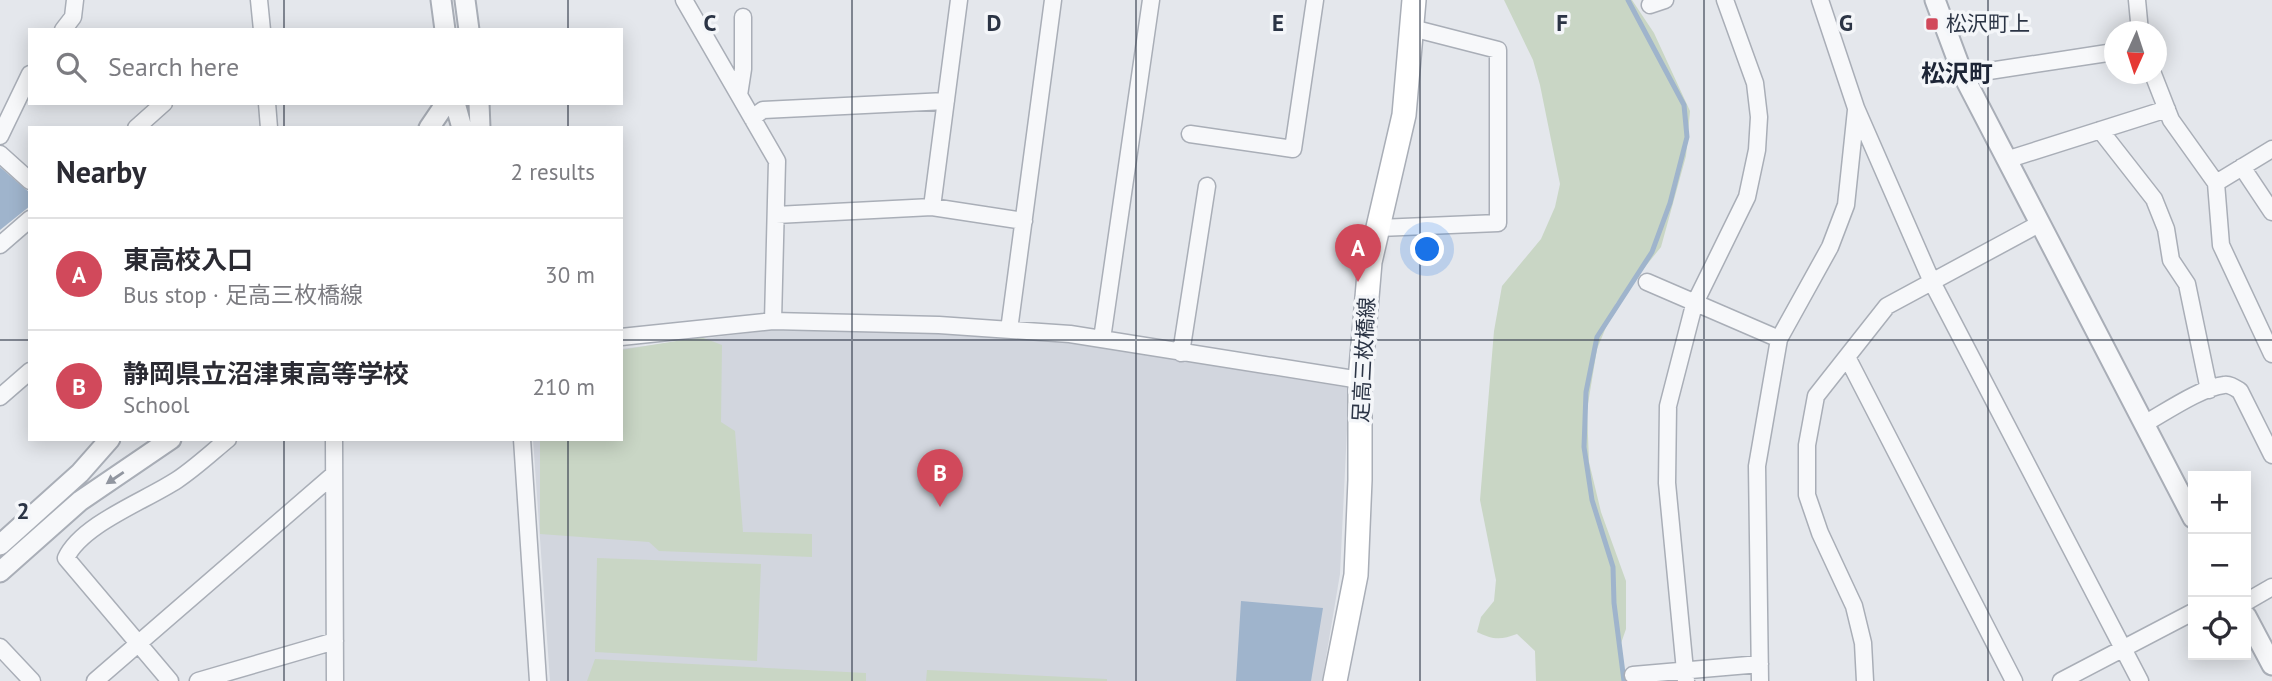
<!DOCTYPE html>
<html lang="en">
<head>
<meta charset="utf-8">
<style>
	body { margin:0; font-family:"PT Sans","Noto Sans JP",sans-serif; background:#f7f7f7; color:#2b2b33 }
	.controls { position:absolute; right:21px; bottom:21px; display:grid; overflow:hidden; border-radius:0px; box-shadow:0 4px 18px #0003 }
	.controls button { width:63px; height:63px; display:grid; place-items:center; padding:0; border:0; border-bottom:2px solid #e1e1e2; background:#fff; color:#2b2b33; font:35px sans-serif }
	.compass { position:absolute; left:2104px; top:21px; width:63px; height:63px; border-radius:50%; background:#fff; box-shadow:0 4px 18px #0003; rotate:183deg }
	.you { position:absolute; left:1428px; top:250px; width:24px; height:24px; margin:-18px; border:5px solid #fff; border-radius:50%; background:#1a73e8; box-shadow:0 0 0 10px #1a73e833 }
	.badge { display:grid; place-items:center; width:46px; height:46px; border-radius:50%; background:#d1495b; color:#fff; font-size:23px; font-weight:700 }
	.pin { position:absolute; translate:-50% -58px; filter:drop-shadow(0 2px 4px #0008) }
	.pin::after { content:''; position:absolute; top:37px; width:24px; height:21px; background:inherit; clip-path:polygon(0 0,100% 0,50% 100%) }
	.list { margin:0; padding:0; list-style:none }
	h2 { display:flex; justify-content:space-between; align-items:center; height:91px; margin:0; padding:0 28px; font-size:30px }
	h2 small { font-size:23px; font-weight:400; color:#7c7c81 }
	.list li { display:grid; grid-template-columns:46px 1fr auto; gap:21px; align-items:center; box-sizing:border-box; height:112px; padding:0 28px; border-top:2px solid #e1e1e2 }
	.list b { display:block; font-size:26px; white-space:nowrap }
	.list p { margin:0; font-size:23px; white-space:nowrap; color:#7c7c81 }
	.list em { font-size:23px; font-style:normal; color:#7c7c81 }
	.icon { flex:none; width:38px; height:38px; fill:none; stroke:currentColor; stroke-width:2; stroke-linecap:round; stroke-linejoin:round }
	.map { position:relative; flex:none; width:2272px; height:681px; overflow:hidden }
	.search { position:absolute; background:#fff; box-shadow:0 4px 18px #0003; left:28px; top:28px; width:595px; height:77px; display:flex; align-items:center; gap:18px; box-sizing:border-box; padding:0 24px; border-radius:0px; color:#7c7c81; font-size:26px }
	.panel { position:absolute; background:#fff; box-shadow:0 4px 18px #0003; left:28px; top:126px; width:595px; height:315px; border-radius:0px }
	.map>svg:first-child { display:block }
	.built { fill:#d2d6de }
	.green { fill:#c9d6c5 }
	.water { fill:#9fb4cc }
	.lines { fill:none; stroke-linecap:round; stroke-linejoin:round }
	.stream { stroke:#9fb4cc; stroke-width:5 }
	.minor-casing { stroke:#a9aeb7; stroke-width:19 }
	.tertiary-casing { stroke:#a9aeb7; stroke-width:23 }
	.secondary-casing { stroke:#a9aeb7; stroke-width:26 }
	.minor { stroke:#f7f8fa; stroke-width:16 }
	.tertiary { stroke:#f7f8fa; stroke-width:19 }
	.secondary { stroke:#fff; stroke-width:23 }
	.oneway { fill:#9196a0 }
	.grid { fill:none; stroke:#2b3445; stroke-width:2; stroke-opacity:0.55 }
	.poi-dot { fill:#d1495b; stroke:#f4f6f9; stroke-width:2.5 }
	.labels { text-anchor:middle; stroke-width:7; stroke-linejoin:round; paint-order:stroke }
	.poi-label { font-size:21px; fill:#2b3445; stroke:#f4f6f9; text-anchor:start }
	.street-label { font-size:21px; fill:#2b3445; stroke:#f4f6f9 }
	.quarter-label { font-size:24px; font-weight:bold; fill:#1d2536; stroke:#f4f6f9 }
	.grid-label { font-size:23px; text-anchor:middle; font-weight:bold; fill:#2b3445; stroke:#f4f6f9; stroke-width:7; stroke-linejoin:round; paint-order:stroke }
</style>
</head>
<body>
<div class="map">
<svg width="2272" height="681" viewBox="0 0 2272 681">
	<rect width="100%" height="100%" fill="#e4e7ec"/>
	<path class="built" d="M771,330l174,3 125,9 279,46 -9,186 -18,107h-772l-17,-242h88v-90z"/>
	<path class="green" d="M1504,0h128l22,33 36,78 -4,45 -25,91 -45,56 -19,46 -10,61 2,52 12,50 25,69v48l-7,20 6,32h-89l-1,-30 -18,-17c-16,6 -24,6 -40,-2l4,-15 13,-16 2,-21 -16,-80 14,-169 8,-45 39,-47 14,-32 5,-23 -20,-99 -7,-25z
		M701,337l21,8 -1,77 14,9 8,101 69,2v23l-153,-6 -10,-9 -109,-8v-95h81v-89z
		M597,558l164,6 -4,97 -162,-9z
		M595,659l271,14v8h-279z
		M927,670l180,9v2h-181z"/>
	<path class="water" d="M0,167l30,26v13l-30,24z
		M1241,601l82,7 -12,73h-75z"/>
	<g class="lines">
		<path class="stream" d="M1624,681l-10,-78 -1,-36 -21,-67 -8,-53 2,-55 11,-55 55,-85 18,-49 17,-66 -3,-32 -56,-105"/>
		<defs>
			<path id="minor" d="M259,0l3,30
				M684,0l93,161 -4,160
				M1820,0l36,108 76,174 208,399
				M2137,0l3,32
				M1650,5l15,-5
				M63,30l10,-13 2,-17
				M2153,74l18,46 45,63 5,62 51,109
				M1963,75l151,-23
				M739,95l4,-26v-52
				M267,103l2,25
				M752,118l11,-8 183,-9
				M136,128l28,-25
				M2100,130l54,69 12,30 5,31 16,24 22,106
				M1190,134l103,15 22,-149
				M0,136l30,-62
				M0,154l30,27
				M2006,160l161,-51
				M2242,167l30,45
				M2216,183l56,-34
				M932,207l27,-207
				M776,215l156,-8 92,14
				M1379,228l119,-5v-173l-86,-22
				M0,245l30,-26
				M1647,282l132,57
				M1009,330l44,-330
				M621,337l152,-16 166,4 131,9 290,46
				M1102,339l49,-339
				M1181,353l26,-167
				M1847,357l167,324
				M0,397l30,-26
				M2144,424c20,-11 58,-37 80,-39 6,-1 11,3 16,6l32,64
				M334,439l1,242
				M522,439l16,242
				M2246,602l26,-15
				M0,647l32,34
				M1633,675l127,-11
				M95,681l238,-206
				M170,681l-104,-123c16,-34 79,-57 111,-78 18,-12 34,-27 51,-41
				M198,681l137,-40
				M1686,681l-19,-198 1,-77 26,-101 53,-108 10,-47 2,-33 -4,-34 -30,-83
				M1760,681l-3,-215 22,-127 51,-92 16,-42 10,-95
				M1865,681l-2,-38 -9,-37 -34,-73 -13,-38v-50l9,-49 71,-90 152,-82
				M2061,681l132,-69"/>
			<path id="tertiary" d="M441,0l4,30
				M465,0l4,30
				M1935,0l28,75 230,443
				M455,103l7,25
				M479,103l1,25
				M429,128l17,-25
				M0,545l80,-72 30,-34
				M0,572l80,-71 91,-62
				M2246,616l26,49"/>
			<path id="secondary" d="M1335,681l21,-106 4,-95v-100l10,-118 34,-147 10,-115"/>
		</defs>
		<use href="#minor" class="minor-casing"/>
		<use href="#tertiary" class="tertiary-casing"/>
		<use href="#secondary" class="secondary-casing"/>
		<use href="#minor" class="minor"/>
		<use href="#tertiary" class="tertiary"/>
		<use href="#secondary" class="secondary"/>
	</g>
	<defs><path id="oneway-solid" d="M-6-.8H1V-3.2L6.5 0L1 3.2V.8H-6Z" transform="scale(1.75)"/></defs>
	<use class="oneway" href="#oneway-solid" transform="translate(115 478) rotate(146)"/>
	<path class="grid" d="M284,0v30M568,0v30M852,0v681M1136,0v681M1420,0v681M1704,0v681M1988,0v681M284,103v25M568,103v25M0,340h30M621,340h1651M284,439v242M568,439v242"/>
	<rect class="poi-dot" x="1925" y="17" width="14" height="14" rx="3.5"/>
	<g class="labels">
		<g class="poi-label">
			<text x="1946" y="31">松沢町上</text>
		</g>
		<g class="street-label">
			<text transform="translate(1364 360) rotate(-87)" y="7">足高三枚橋線</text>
		</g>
		<g class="quarter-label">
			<text x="1957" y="82">松沢町</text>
		</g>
	</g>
	<g class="grid-label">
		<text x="710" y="31">C</text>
		<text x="994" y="31">D</text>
		<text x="1278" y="31">E</text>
		<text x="1562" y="31">F</text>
		<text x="1846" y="31">G</text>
		<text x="23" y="519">2</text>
	</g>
</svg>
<div class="controls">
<button>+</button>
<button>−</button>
<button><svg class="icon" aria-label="locate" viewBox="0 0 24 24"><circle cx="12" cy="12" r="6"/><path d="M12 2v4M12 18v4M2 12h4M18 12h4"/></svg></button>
</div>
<svg class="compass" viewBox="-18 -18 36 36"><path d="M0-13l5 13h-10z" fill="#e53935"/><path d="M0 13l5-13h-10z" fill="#7c7c81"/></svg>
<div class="you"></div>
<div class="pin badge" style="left:1358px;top:282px">A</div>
<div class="pin badge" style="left:940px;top:507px">B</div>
<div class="search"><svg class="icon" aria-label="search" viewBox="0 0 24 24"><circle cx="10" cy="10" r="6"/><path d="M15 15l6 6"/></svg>Search here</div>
<section class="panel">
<h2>Nearby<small>2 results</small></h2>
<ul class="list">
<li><span class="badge">A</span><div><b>東高校入口</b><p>Bus stop · 足高三枚橋線</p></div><em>30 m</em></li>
<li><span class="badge">B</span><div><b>静岡県立沼津東高等学校</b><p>School</p></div><em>210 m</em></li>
</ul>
</section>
</div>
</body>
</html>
